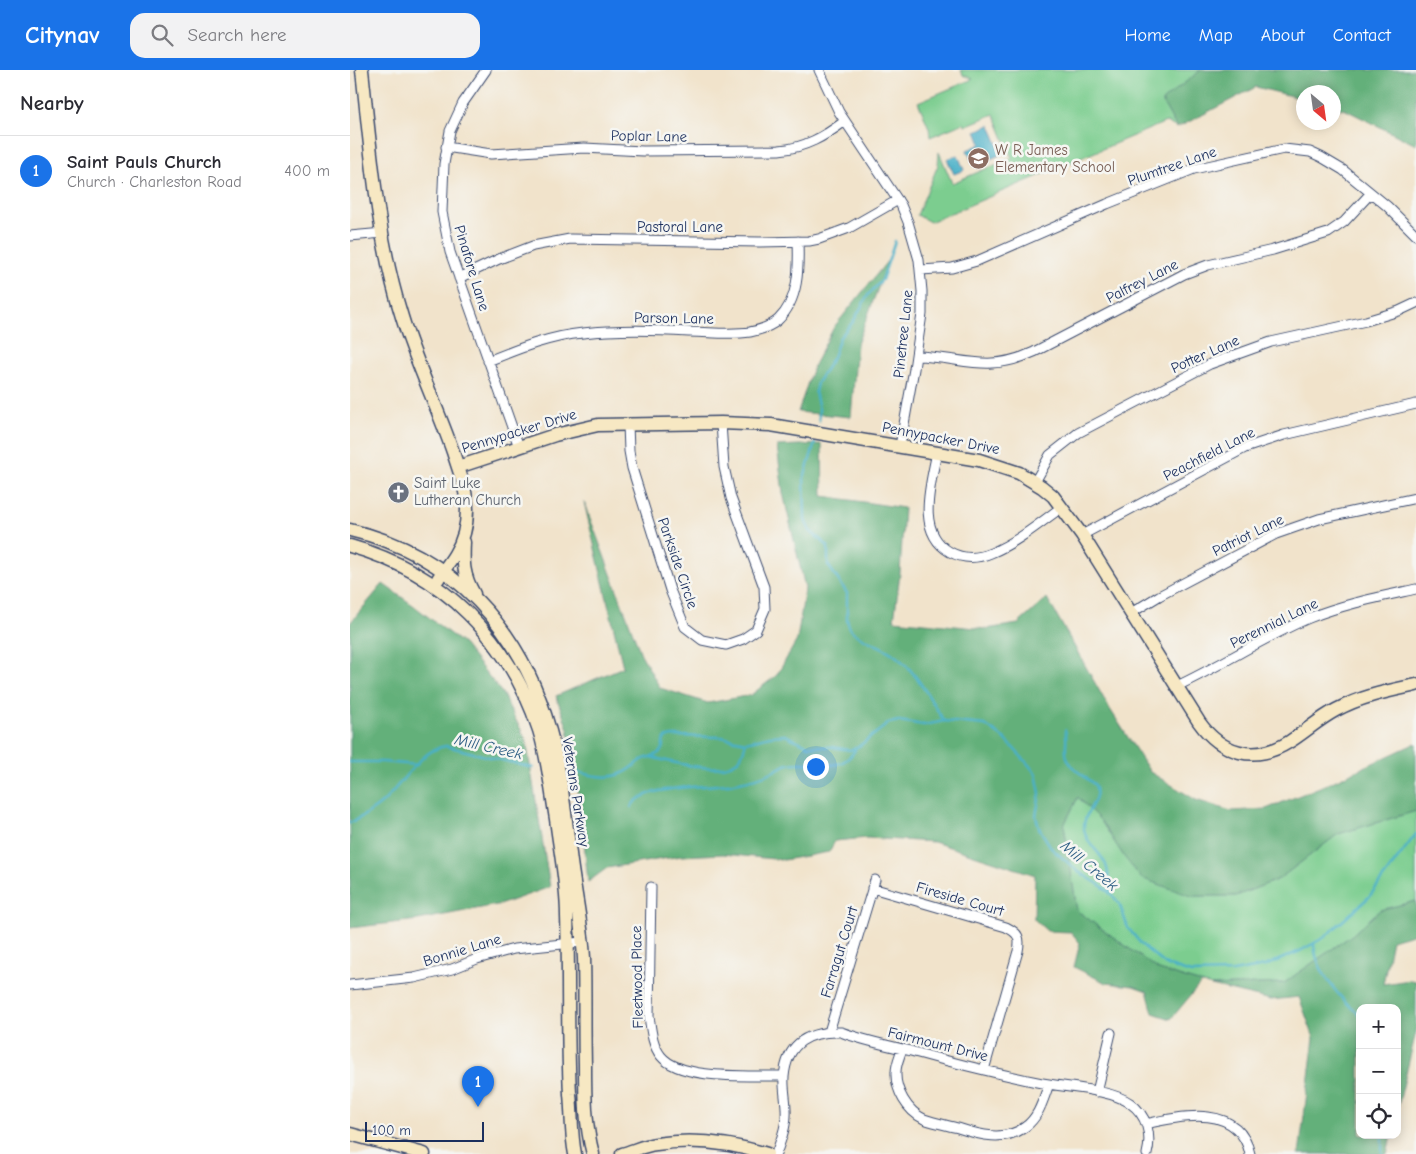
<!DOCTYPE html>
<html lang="en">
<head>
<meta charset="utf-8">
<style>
	body { margin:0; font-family:"Comic Neue",sans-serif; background:#f2f2f3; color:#2b2b33 }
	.controls { position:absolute; right:15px; bottom:15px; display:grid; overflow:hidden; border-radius:10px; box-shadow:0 2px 12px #0003 }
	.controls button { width:45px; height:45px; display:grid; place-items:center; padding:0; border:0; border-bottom:1px solid #e1e1e2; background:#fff; color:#2b2b33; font:25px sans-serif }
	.compass { position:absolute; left:946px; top:15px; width:45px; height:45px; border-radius:50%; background:#fff; box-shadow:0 2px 12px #0003; rotate:151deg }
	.scale { position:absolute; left:15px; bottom:12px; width:119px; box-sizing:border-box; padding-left:5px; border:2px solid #1b2f5e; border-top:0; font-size:14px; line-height:18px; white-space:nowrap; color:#1b2f5e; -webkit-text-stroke:4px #f6f6f2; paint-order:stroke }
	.you { position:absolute; left:465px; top:696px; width:18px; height:18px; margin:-12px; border:4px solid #fff; border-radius:50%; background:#1a73e8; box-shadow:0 0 0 8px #1a73e833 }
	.badge { display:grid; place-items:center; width:32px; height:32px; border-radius:50%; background:#1a73e8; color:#fff; font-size:16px; font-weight:700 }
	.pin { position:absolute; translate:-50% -41px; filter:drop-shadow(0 1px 2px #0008) }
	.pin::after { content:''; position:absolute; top:26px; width:18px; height:15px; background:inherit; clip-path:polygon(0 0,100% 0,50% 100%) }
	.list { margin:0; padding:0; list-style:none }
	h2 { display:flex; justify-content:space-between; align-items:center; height:65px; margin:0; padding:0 20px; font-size:21px }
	h2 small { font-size:16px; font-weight:400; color:#7c7c81 }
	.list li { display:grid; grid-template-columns:32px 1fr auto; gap:15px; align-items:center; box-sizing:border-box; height:70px; padding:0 20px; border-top:1px solid #e1e1e2 }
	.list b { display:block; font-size:19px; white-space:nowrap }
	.list p { margin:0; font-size:16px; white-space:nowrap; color:#7c7c81 }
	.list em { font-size:16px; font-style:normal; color:#7c7c81 }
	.icon { flex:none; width:28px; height:28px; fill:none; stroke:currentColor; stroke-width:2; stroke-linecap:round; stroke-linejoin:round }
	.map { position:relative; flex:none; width:1066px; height:1084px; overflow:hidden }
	header { display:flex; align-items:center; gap:30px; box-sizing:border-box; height:70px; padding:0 25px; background:#1a73e8; color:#fff }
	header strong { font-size:24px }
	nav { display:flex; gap:28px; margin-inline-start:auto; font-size:18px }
	.search { width:350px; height:45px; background:#f2f2f3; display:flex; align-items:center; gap:12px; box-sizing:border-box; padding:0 18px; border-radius:15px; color:#7c7c81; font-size:19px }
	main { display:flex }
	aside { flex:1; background:#fff }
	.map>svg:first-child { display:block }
	.green { fill:#7bcd8f; stroke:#4b7e76 }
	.forest { fill:#64b07a; stroke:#40706c }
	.water { fill:#49b0c8; stroke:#327093 }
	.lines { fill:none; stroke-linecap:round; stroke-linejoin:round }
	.stream { stroke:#49b0c8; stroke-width:2.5 }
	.street-casing { stroke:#3b4a6e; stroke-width:11 }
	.secondary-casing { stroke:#3b4a6e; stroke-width:15 }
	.street { stroke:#fff; stroke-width:9 }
	.secondary { stroke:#f7e8c3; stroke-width:12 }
	.labels { text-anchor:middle; stroke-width:5; stroke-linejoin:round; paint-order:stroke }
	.street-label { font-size:15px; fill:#1b2f5e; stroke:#f6f6f2 }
	.education-label { font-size:15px; fill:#785e54; stroke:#f6f6f2; text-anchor:start }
	.worship-label { font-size:15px; fill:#5b616d; stroke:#f6f6f2; text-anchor:start }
	.water-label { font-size:16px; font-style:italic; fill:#2b5c83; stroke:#f6f6f2 }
</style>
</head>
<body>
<header>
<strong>Citynav</strong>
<div class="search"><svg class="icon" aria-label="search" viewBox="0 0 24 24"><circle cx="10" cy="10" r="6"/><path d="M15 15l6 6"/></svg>Search here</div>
<nav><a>Home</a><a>Map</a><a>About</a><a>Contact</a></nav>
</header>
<main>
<aside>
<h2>Nearby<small></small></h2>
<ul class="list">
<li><span class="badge">1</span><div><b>Saint Pauls Church</b><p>Church · Charleston Road</p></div><em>400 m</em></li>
</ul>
</aside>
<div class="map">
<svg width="1066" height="1084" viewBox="0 0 1066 1084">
	<rect width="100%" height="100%" fill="#f6f6f2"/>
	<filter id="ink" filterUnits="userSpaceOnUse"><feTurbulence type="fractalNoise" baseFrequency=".02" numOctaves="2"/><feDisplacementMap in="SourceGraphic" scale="10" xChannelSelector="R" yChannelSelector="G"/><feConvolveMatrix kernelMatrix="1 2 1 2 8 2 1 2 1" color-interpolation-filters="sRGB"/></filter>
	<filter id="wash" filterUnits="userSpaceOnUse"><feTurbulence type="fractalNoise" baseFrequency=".0096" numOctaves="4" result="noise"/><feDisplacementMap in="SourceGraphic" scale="20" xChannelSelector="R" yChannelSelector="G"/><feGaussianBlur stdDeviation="1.12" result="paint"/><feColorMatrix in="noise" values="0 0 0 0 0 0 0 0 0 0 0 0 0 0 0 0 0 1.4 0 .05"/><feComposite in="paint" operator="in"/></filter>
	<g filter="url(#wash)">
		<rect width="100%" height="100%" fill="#f1e3cb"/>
		<path class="green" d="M611,0h240l-39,31 15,27 -11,-6 -236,100 -13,-7 21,-50 1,-13 13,31 60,-25 -18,-44 -29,12 -1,-3 -34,14 -1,-9 -11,-26 55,-23 -10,-4z
			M728,727l23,24 24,37 66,38h45l43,-17 59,-45 78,-23v90l-36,9 -28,25 -68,48 -73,3 -52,-16 -82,-59 -13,-86z"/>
		<path class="forest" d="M851,0h215v75l-70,-35 -12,-3v-15h-30l-1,7 -47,-12 -79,41 -15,-27z
			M539,189l-32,85 -6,73 -53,-5 15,-45 21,-40z
			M472,374l1,52 81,12 -4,65 -6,47 92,9 32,-5 29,-26 61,108 42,66 46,28 35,11 35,-2 66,-27 84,-39v68l-78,23 -59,45 -43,17h-45l-50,-18 -16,-20 -24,-37 -23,-24 -14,28 13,86 82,59 42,13 -30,36 -18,-6 -6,-22 -14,-5 -27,-3 -32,-16 6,-24 -9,-11 -24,-1 -13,-12 1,-44 -101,-33 -67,-4 -32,3 -6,11 -45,8 -61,-6 -42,2 -74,12 -19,14 -7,-69 -13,-84 -12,-33 67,-29 -39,-165 57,152 19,34 48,15 43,-8 26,-20 20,-35 8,-52 -22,-95 -6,-47z
			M33,514l30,21 50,39 39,49 24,47 24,147 -48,17 -84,16 -68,8v-305z
			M1066,831v32l-24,7 -9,44 27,-4 6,1v51l-19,79v-103h-37v127h31l-4,19h-88l15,-116 -15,-41 -28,3 -60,-14 73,-3 68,-48 28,-25z"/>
		<path class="water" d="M640,55l12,29 -28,12 -7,-16 14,-6 -5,-13z
			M608,85l6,15 -10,4 -7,-15z"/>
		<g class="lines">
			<path class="stream" d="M469,351v-12l-4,-17 2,-9 16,-26 7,-20 13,-15 15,-27 14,-15 13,-39
				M465,373l-11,35 1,42 5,11 18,15v19l19,28v27l3,9c11,12 30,15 43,25 23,16 36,44 51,67
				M715,660c3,8 0,15 1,23 2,15 19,23 29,32 7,15 -13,28 -11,44 2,15 17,23 22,36 3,8 3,19 4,28
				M300,687c19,4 73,20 88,3 5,-5 6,-11 8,-18
				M0,692h32l35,3
				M215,700c19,2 39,12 58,3 7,-3 13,-9 19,-13 6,-3 14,-4 18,-8 7,-7 -3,-14 13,-16l48,1 25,5 24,-6 15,-1 24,11 23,1 18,3 8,-3 31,-24 10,-2 25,4 20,-4 41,4 20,14 23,25 8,10 4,19 -4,23 3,12 13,21 27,23 24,15 10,9 6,7 9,25 14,17 24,20 25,8 42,-1 32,-6 35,-15 25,-14 44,-40 47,-63
				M281,737c14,-25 83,-18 108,-25 11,-2 23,-5 33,-10 6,-3 11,-7 17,-8 24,-6 50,13 66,-14
				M0,753c12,-6 23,-12 33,-21 17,-16 39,-54 63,-56l87,22
				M964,873c1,27 26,56 46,72
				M1032,1084v-19"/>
		</g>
	</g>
	<g filter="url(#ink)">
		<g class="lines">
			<defs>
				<path id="street" d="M136,0l-23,33 -13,28 -6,33 -2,48 8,40 69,195
					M469,0l20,42 62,93 7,17 11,38 3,31v23l-8,55 -14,77
					M96,77l45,7 93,-6 59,3 136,-1c26,-2 46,-14 66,-29
					M0,166l33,-3
					M571,200l31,-2 25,-7 130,-57 87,-35 90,-20 26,3 11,5 22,13 44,36 29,29
					M109,208l40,-19 34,-13 37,-7 190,3 49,-1 10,-2 30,-11 49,-28
					M566,286c47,1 71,18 118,-4l150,-78 24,-9 65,-15 55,-17 16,-11 26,-28
					M138,291c30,-12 62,-25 95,-28 35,-4 71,-3 106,-1 20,0 41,3 61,0 10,-2 20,-5 28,-12 21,-20 21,-52 20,-79
					M278,354l1,27 3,17 38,122 15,37 17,13 24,5 17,-6 13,-9 9,-21 -1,-22 -33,-89 -7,-31 -3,-44
					M587,382c-6,32 -22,80 13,100 13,7 27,7 41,1 25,-10 49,-30 71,-46
					M685,412l15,-27 28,-22 132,-69 61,-22 95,-21 33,-10 17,-8
					M732,465l163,-87 39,-13 132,-31
					M781,543l28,-17 117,-62 43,-15 97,-21
					M827,616c45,-21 87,-49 132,-68 35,-14 71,-21 107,-29
					M301,817l-2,129c2,13 3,29 12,40 20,25 92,19 123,20
					M522,818l134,39c12,6 15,10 12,24l-34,119
					M0,915l64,-7 38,-9 25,-10 37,-10 68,-7
					M479,962l46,-152
					M552,979c-2,7 -6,15 -6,23 -1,18 11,39 28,47 11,4 23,6 34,9 21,7 47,14 67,-1 14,-10 18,-27 24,-43
					M747,1022l14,-59
					M796,1054c38,-9 93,-20 104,30
					M426,1084c4,-12 10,-25 10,-38 1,-13 -3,-26 -2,-39 3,-35 25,-46 57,-45 21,8 44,13 66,18 43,12 87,23 130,32 27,6 71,6 93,21 17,12 22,32 17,51"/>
				<path id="secondary" d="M12,0c9,82 15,168 40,247 14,46 35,89 51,135 6,19 14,38 14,58 0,15 -4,31 -12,44 -5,9 -12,16 -17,25
					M108,397l97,-32 43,-10 123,-2 50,2 208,35 40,13 23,14 11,9 29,39 117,187c22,31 55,42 90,20 16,-10 30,-23 47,-32 26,-14 52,-19 80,-25
					M0,460c104,24 172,100 200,201 11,40 15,82 20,123 4,35 12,69 14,104 1,36 0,71 1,106 0,30 0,61 8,90
					M114,472c-1,21 -1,33 10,52
					M0,476c93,26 159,93 189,184 9,28 12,60 17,89 4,32 11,65 11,97 2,60 0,119 3,178 2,20 1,41 5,60
					M0,1064l74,20
					M272,1084c11,-3 23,-9 34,-10 37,-6 75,-1 111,10"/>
			</defs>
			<use href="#street" class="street-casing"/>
			<use href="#secondary" class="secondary-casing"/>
			<use href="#street" class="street"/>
			<use href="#secondary" class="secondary"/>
		</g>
	</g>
	<defs>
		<symbol id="school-disc" viewBox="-11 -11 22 22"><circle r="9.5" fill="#8d6e63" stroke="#f6f6f2"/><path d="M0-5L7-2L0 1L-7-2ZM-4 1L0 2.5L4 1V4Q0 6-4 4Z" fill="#fff"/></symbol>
		<symbol id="church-disc" viewBox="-11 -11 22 22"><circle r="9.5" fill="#6b7280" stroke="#f6f6f2"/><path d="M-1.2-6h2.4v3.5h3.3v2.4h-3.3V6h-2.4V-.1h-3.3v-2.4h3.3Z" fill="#fff"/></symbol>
	</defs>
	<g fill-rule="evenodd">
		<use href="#school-disc" x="616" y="76" width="25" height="25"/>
		<use href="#church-disc" x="36" y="410" width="25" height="25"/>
	</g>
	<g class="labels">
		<g class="street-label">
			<text transform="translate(299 66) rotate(1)" y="5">Poplar Lane</text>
			<text transform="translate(822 96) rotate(-19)" y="5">Plumtree Lane</text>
			<text x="330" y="162">Pastoral Lane</text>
			<text transform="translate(122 198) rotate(73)" y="5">Pinafore Lane</text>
			<text transform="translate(792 211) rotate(-27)" y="5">Palfrey Lane</text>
			<text transform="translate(324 248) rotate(1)" y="5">Parson Lane</text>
			<text transform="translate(553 264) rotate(-84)" y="5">Pinetree Lane</text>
			<text transform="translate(855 284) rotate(-24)" y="5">Potter Lane</text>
			<text transform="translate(169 361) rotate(-17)" y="5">Pennypacker Drive</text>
			<text transform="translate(591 368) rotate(11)" y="5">Pennypacker Drive</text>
			<text transform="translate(859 384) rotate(-27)" y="5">Peachfield Lane</text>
			<text transform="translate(898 465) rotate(-26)" y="5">Patriot Lane</text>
			<text transform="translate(328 493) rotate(71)" y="5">Parkside Circle</text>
			<text transform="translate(924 553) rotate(-26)" y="5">Perennial Lane</text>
			<text transform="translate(226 722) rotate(81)" y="5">Veterans Parkway</text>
			<text transform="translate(610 829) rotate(16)" y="5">Fireside Court</text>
			<text transform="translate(112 880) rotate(-17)" y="5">Bonnie Lane</text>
			<text transform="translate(489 882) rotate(-73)" y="5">Farragut Court</text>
			<text transform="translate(287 907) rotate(-91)" y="5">Fleetwood Place</text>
			<text transform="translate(588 974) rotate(14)" y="5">Fairmount Drive</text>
		</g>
		<g class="education-label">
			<text x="645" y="85">W R James<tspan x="645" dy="17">Elementary School</tspan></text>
		</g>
		<g class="worship-label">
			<text x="64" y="418">Saint Luke<tspan x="64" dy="17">Lutheran Church</tspan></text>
		</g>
		<g class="water-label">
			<text transform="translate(139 676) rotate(13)" y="6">Mill Creek</text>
			<text transform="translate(740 795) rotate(40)" y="6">Mill Creek</text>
		</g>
	</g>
</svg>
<div class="controls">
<button>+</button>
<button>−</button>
<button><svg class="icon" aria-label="locate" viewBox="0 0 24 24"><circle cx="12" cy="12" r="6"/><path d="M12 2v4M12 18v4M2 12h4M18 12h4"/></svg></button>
</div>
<svg class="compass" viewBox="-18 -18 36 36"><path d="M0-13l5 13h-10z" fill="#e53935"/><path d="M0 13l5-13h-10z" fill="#7c7c81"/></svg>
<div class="scale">100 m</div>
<div class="you"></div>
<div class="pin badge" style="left:128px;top:1037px">1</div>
</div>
</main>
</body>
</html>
